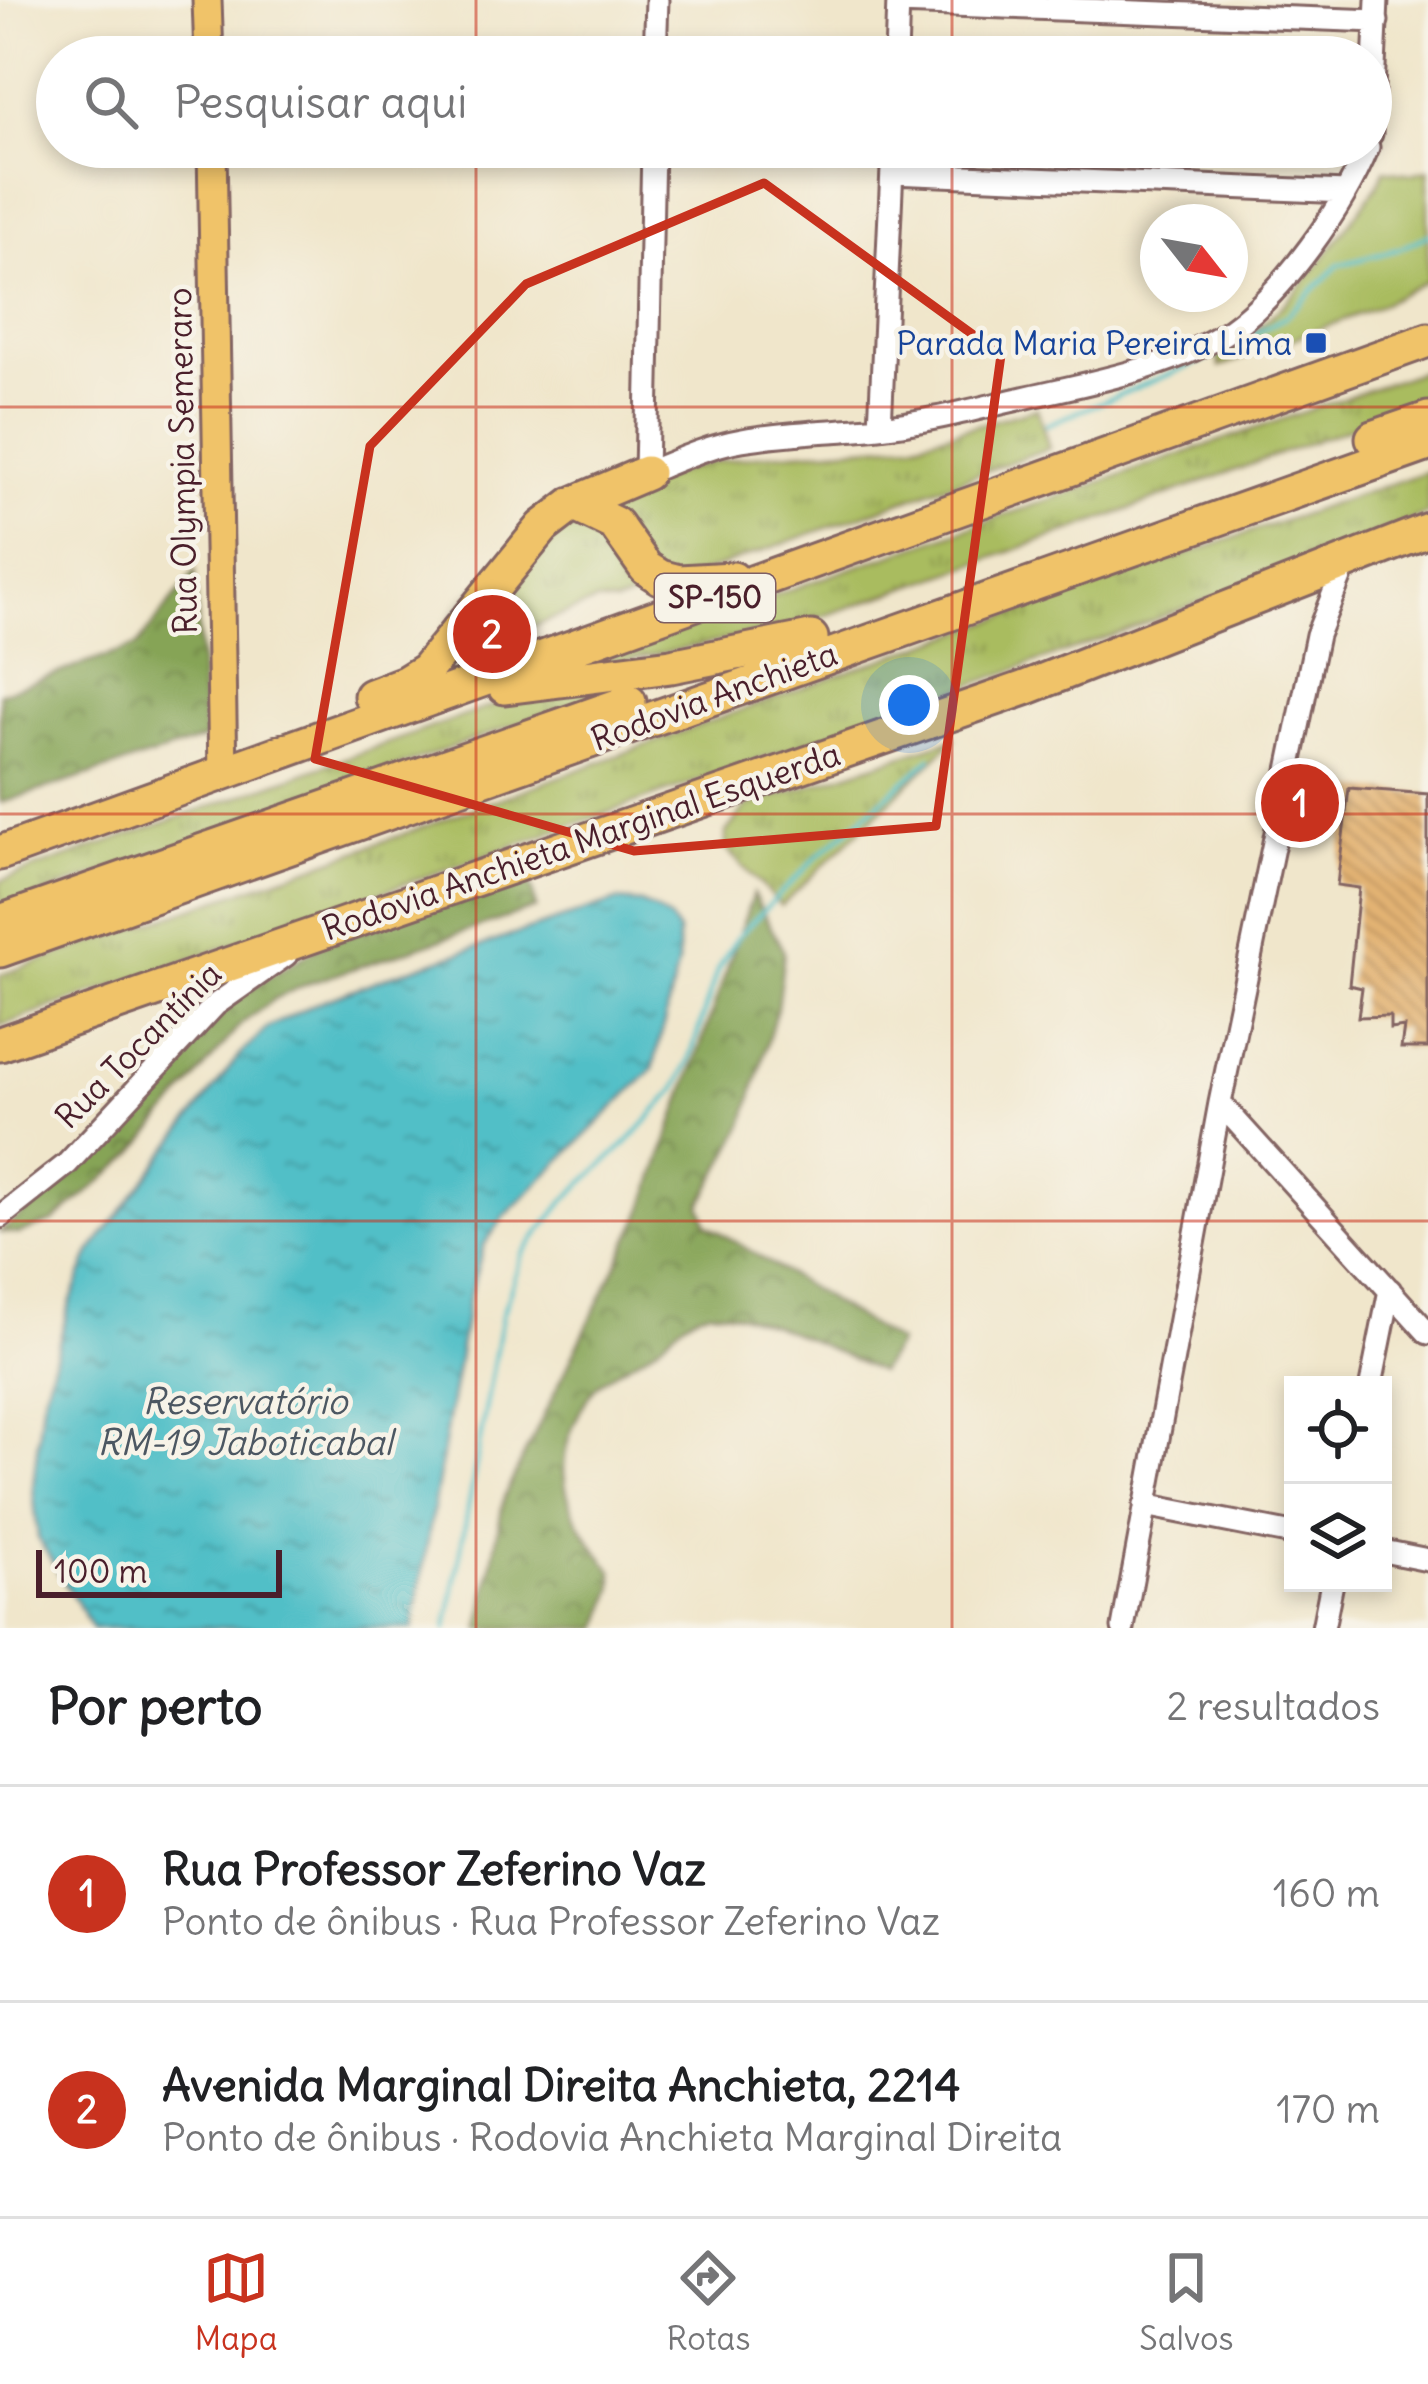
<!DOCTYPE html>
<html lang="pt">
<head>
<meta charset="utf-8">
<style>
	body { margin:0; font-family:Delius,sans-serif; background:#f2f2f2; color:#202124 }
	.controls { position:absolute; right:36px; bottom:36px; display:grid; overflow:hidden; border-radius:0px; box-shadow:0 6px 18px #0003 }
	.controls button { width:108px; height:108px; display:grid; place-items:center; padding:0; border:0; border-bottom:3px solid #e0e0e0; background:#fff; color:#202124; font:60px sans-serif }
	.compass { position:absolute; left:1140px; top:204px; width:108px; height:108px; border-radius:50%; background:#fff; box-shadow:0 6px 18px #0003; rotate:121deg }
	.scale { position:absolute; left:36px; bottom:30px; width:246px; box-sizing:border-box; padding-left:12px; border:6px solid #4a1f2b; border-top:0; font-size:33px; line-height:42px; white-space:nowrap; color:#4a1f2b; -webkit-text-stroke:9px #f7f3e8; paint-order:stroke }
	.you { position:absolute; left:909px; top:705px; width:42px; height:42px; margin:-30px; border:9px solid #fff; border-radius:50%; background:#1a73e8; box-shadow:0 0 0 18px #1a73e833 }
	.badge { display:grid; place-items:center; width:78px; height:78px; border-radius:50%; background:#c8321e; color:#fff; font-size:39px; font-weight:700 }
	.pin { position:absolute; translate:-50% -50%; border:6px solid #fff; box-shadow:0 3px 12px #0006 }
	.list { margin:0; padding:0; list-style:none }
	h2 { display:flex; justify-content:space-between; align-items:center; height:156px; margin:0; padding:0 48px; font-size:51px }
	h2 small { font-size:39px; font-weight:400; color:#757577 }
	.list li { display:grid; grid-template-columns:78px 1fr auto; gap:36px; align-items:center; box-sizing:border-box; height:216px; padding:0 48px; border-top:3px solid #e0e0e0 }
	.list b { display:block; font-size:45px; white-space:nowrap }
	.list p { margin:0; font-size:39px; white-space:nowrap; color:#757577 }
	.list em { font-size:39px; font-style:normal; color:#757577 }
	.icon { flex:none; width:66px; height:66px; fill:none; stroke:currentColor; stroke-width:2; stroke-linecap:round; stroke-linejoin:round }
	.map { position:relative; flex:none; width:1428px; height:1628px; overflow:hidden }
	.search { position:absolute; background:#fff; box-shadow:0 6px 18px #0003; left:36px; right:36px; top:36px; height:132px; display:flex; align-items:center; gap:30px; box-sizing:border-box; padding:0 42px; border-radius:66px; color:#757577; font-size:45px }
	.sheet { height:588px; background:#fff }
	nav { display:flex; justify-content:space-around; align-items:center; box-sizing:border-box; height:168px; border-top:3px solid #e0e0e0; background:#fff; font-size:33px; color:#757577 }
	nav a { display:grid; justify-items:center; gap:6px }
	nav .on { color:#c8321e }
	.map>svg:first-child { display:block }
	.grass { fill:url(#grass-tufts); stroke:#7a6e45; stroke-width:3 }
	.forest { fill:url(#forest-crowns); stroke:#686240; stroke-width:3 }
	.green { fill:#a9bc5f; stroke:#7a6e45; stroke-width:3 }
	.water { fill:url(#water-ripples); stroke:#4e6f79; stroke-width:3 }
	.lines { fill:none; stroke-linecap:round; stroke-linejoin:round }
	.stream { stroke:#51bfc7; stroke-width:4.5 }
	.building { fill:url(#building-back-hatch) }
	.minor-casing { stroke:#846563; stroke-width:27 }
	.major-casing { stroke:#846563; stroke-width:33 }
	.highway-casing { stroke:#846563; stroke-width:39 }
	.minor { stroke:#fff; stroke-width:21 }
	.major { stroke:#f0c369; stroke-width:27 }
	.highway { stroke:#f0c369; stroke-width:33 }
	.marked { fill:none; stroke:#c8321e; stroke-width:9; stroke-linejoin:round }
	.grid { fill:none; stroke:#c8321e; stroke-width:3; stroke-opacity:0.55 }
	.transit-dot { fill:#1a4fb4; stroke:#f7f3e8; stroke-width:4.5 }
	.labels { text-anchor:middle; stroke-width:9; stroke-linejoin:round; paint-order:stroke }
	.shield { fill:#f7f3e8; stroke:#7e5f64; stroke-width:3 }
	.shield-label { font-size:30px; font-weight:bold; fill:#4a1f2b }
	.transit-label { font-size:33px; fill:#164399; stroke:#f7f3e8; text-anchor:end }
	.street-label { font-size:33px; fill:#4a1f2b; stroke:#f7f3e8 }
	.water-label { font-size:36px; font-style:italic; fill:#4c5762; stroke:#f7f3e8 }
</style>
</head>
<body>
<div class="map">
<svg width="1428" height="1628" viewBox="0 0 1428 1628">
	<defs>
		<pattern id="grass-tufts" width="24" height="20" patternUnits="userSpaceOnUse" patternTransform="scale(3)"><rect width="24" height="20" fill="#a9bc5f"/><path d="M3 7l-1-3M5 7V3M7 7l1-3M15 17l-1-3M17 17v-4M19 17l1-3" fill="none" stroke="#8c984f"/></pattern>
		<pattern id="forest-crowns" width="20" height="18" patternUnits="userSpaceOnUse" patternTransform="scale(3)"><rect width="20" height="18" fill="#86a456"/><path d="M2 6a3 3 0 1 1 6 0M12 15a3 3 0 1 1 6 0" fill="none" stroke="#708547"/></pattern>
		<pattern id="water-ripples" width="26" height="14" patternUnits="userSpaceOnUse" patternTransform="scale(3)"><rect width="26" height="14" fill="#51bfc7"/><path d="M2 4q2-2 4 0t4 0M15 11q2-2 4 0t4 0" fill="none" stroke="#459ba2"/></pattern>
		<pattern id="building-back-hatch" width="6" height="6" patternUnits="userSpaceOnUse" patternTransform="scale(3)"><rect width="6" height="6" fill="#e3b373"/><path d="M-1 5l2 2M0 0l6 6M5-1l2 2" fill="none" stroke="#ba915f"/></pattern>
	</defs>
	<rect width="100%" height="100%" fill="#f7f3e8"/>
	<filter id="ink" filterUnits="userSpaceOnUse"><feTurbulence type="fractalNoise" baseFrequency=".00833" numOctaves="2"/><feDisplacementMap in="SourceGraphic" scale="24" xChannelSelector="R" yChannelSelector="G"/><feConvolveMatrix kernelMatrix="1 2 1 2 8 2 1 2 1" color-interpolation-filters="sRGB"/></filter>
	<filter id="wash" filterUnits="userSpaceOnUse"><feTurbulence type="fractalNoise" baseFrequency=".004" numOctaves="4" result="noise"/><feDisplacementMap in="SourceGraphic" scale="48" xChannelSelector="R" yChannelSelector="G"/><feGaussianBlur stdDeviation="2.7" result="paint"/><feColorMatrix in="noise" values="0 0 0 0 0 0 0 0 0 0 0 0 0 0 0 0 0 1.4 0 .05"/><feComposite in="paint" operator="in"/></filter>
	<g filter="url(#wash)">
		<rect width="100%" height="100%" fill="#f0e6cb"/>
		<path class="grass" d="M1428,369v30l-344,127 -289,100 -232,47 217,-80z
			M1037,408l12,40 -434,156 -19,-2 -138,53 90,-115 57,-41 101,-36 64,-9 143,-11z
			M1428,471v43l-300,116 -1128,396v-51l360,-125 505,-185z
			M674,674l-135,42 -539,194v-29l520,-185z
			M956,738l-175,168 -55,-57v-17l21,-26z"/>
		<path class="forest" d="M195,571l10,168 -205,64v-110l137,-47z
			M520,875l12,13 4,20 -229,76 -33,15 -33,25 -107,130 -81,68 -35,12 -18,-2 96,-75 137,-155 36,-25 58,-35z
			M753,894l31,58 -7,56 -33,117 -43,80 6,19 191,119 -19,29c-33,-16 -141,-69 -173,-61 -23,5 -34,24 -52,37 -17,12 -38,21 -54,35 -12,11 -18,24 -25,39 -27,58 0,103 38,149v19l-13,38h-120l24,-131 139,-286z"/>
		<path class="green" d="M1384,170l28,4 16,-4v110l-56,29 -152,58 -3,-13c71,-36 114,-106 160,-168z"/>
		<path class="water" d="M617,901l24,2 16,8 13,9 8,12v32l-25,105 -149,148 -20,28 -16,55 -55,328h-321l-54,-90 -5,-51 9,-85 28,-99 20,-50 148,-196 29,-29 50,-25 75,-28z"/>
		<g class="lines">
			<path class="stream" d="M1046,425l175,-72 64,-36 54,-52 60,-16 29,-14
				M447,1628l55,-313 20,-60 44,-56 64,-59 46,-51 13,-28 28,-90 20,-34 81,-81 113,-98"/>
		</g>
		<g id="blocks">
			<path class="building" d="M1349,788l79,6v254h-27l3,-21 -14,2v-13l-32,1 4,-29 -13,-3 10,-97 -22,-3z"/>
		</g>
	</g>
	<g filter="url(#ink)">
		<use href="#blocks" fill-opacity="0" stroke="#846563" stroke-width="3"/>
		<g class="lines">
			<defs>
				<path id="minor" d="M898,3l479,18
					M655,57l2,-57
					M896,57l2,-57
					M1371,134l6,-134
					M653,147l-7,326c32,-13 62,-27 96,-33 45,-8 91,-8 137,-13 48,-5 96,-18 144,-29 65,-15 152,-30 208,-69 54,-38 112,-121 137,-182
					M892,173l454,19
					M880,427l13,-280
					M1220,1103l208,230
					M0,1217l67,-53 148,-159 71,-50
					M1371,1385l19,-95
					M1145,1505l148,29
					M1383,1551l45,9
					M1123,1628l97,-525 97,-468 28,-70
					M1323,1628l9,-45"/>
				<path id="major" d="M207,0l2,57
					M212,147l11,627"/>
				<path id="highway" d="M1373,438l55,-19
					M573,504l42,20 31,44 14,9 19,5 54,-3
					M505,687l166,-21 140,-28
					M371,696l34,-13 21,-13 117,-143 30,-23 73,-31
					M0,853l1428,-513
					M0,922l629,-220
					M0,950l1428,-506
					M0,1044l1025,-356 403,-158"/>
			</defs>
			<use href="#minor" class="minor-casing"/>
			<use href="#major" class="major-casing"/>
			<use href="#highway" class="highway-casing"/>
			<use href="#minor" class="minor"/>
			<use href="#major" class="major"/>
			<use href="#highway" class="highway"/>
		</g>
	</g>
	<path class="marked" d="M764,183l237,172 -65,471 -302,25 -319,-92 55,-313 156,-162z"/>
	<path class="grid" d="M476,0v57M952,0v57M476,147v1481M952,147v1481M0,407h1428M0,814h1428M0,1221h1428"/>
	<rect class="transit-dot" x="1304" y="331" width="24" height="24" rx="6"/>
	<g class="labels">
		<rect class="shield" x="655" y="574" width="120" height="48" rx="9"/>
		<g class="shield-label">
			<text x="715" y="608">SP-150</text>
		</g>
		<g class="transit-label">
			<text x="1292" y="355">Parada Maria Pereira Lima</text>
		</g>
		<g class="street-label">
			<text transform="translate(182 461) rotate(-91)" y="12">Rua Olympia Semeraro</text>
			<text transform="translate(714 696) rotate(-20)" y="12">Rodovia Anchieta</text>
			<text transform="translate(581 841) rotate(-19)" y="12">Rodovia Anchieta Marginal Esquerda</text>
			<text transform="translate(138 1045) rotate(-45)" y="12">Rua Tocantínia</text>
		</g>
		<g class="water-label">
			<text x="245" y="1414">Reservatório<tspan x="245" dy="41">RM-19 Jaboticabal</tspan></text>
		</g>
	</g>
</svg>
<div class="controls">
<button><svg class="icon" aria-label="locate" viewBox="0 0 24 24"><circle cx="12" cy="12" r="6"/><path d="M12 2v4M12 18v4M2 12h4M18 12h4"/></svg></button>
<button><svg class="icon" aria-label="layers" viewBox="0 0 24 24"><path d="M12 4l9 5-9 5-9-5zM3 14l9 5 9-5"/></svg></button>
</div>
<svg class="compass" viewBox="-18 -18 36 36"><path d="M0-13l5 13h-10z" fill="#e53935"/><path d="M0 13l5-13h-10z" fill="#757577"/></svg>
<div class="scale">100 m</div>
<div class="you"></div>
<div class="pin badge" style="left:1300px;top:803px">1</div>
<div class="pin badge" style="left:492px;top:634px">2</div>
<div class="search"><svg class="icon" aria-label="search" viewBox="0 0 24 24"><circle cx="10" cy="10" r="6"/><path d="M15 15l6 6"/></svg>Pesquisar aqui</div>
</div>
<section class="sheet">
<h2>Por perto<small>2 resultados</small></h2>
<ul class="list">
<li><span class="badge">1</span><div><b>Rua Professor Zeferino Vaz</b><p>Ponto de ônibus · Rua Professor Zeferino Vaz</p></div><em>160 m</em></li>
<li><span class="badge">2</span><div><b>Avenida Marginal Direita Anchieta, 2214</b><p>Ponto de ônibus · Rodovia Anchieta Marginal Direita</p></div><em>170 m</em></li>
</ul>
</section>
<nav>
<a class="on"><svg class="icon" aria-label="map" viewBox="0 0 24 24"><path d="M3 6l6-2 6 2 6-2v14l-6 2-6-2-6 2zM9 4v14M15 6v14"/></svg>Mapa</a>
<a><svg class="icon" aria-label="directions" viewBox="0 0 24 24"><path d="M12 3l9 9-9 9-9-9zM9 14v-3h6M13 9l2 2-2 2"/></svg>Rotas</a>
<a><svg class="icon" aria-label="saved" viewBox="0 0 24 24"><path d="M7 4h10v16l-5-4-5 4z"/></svg>Salvos</a>
</nav>
</body>
</html>
